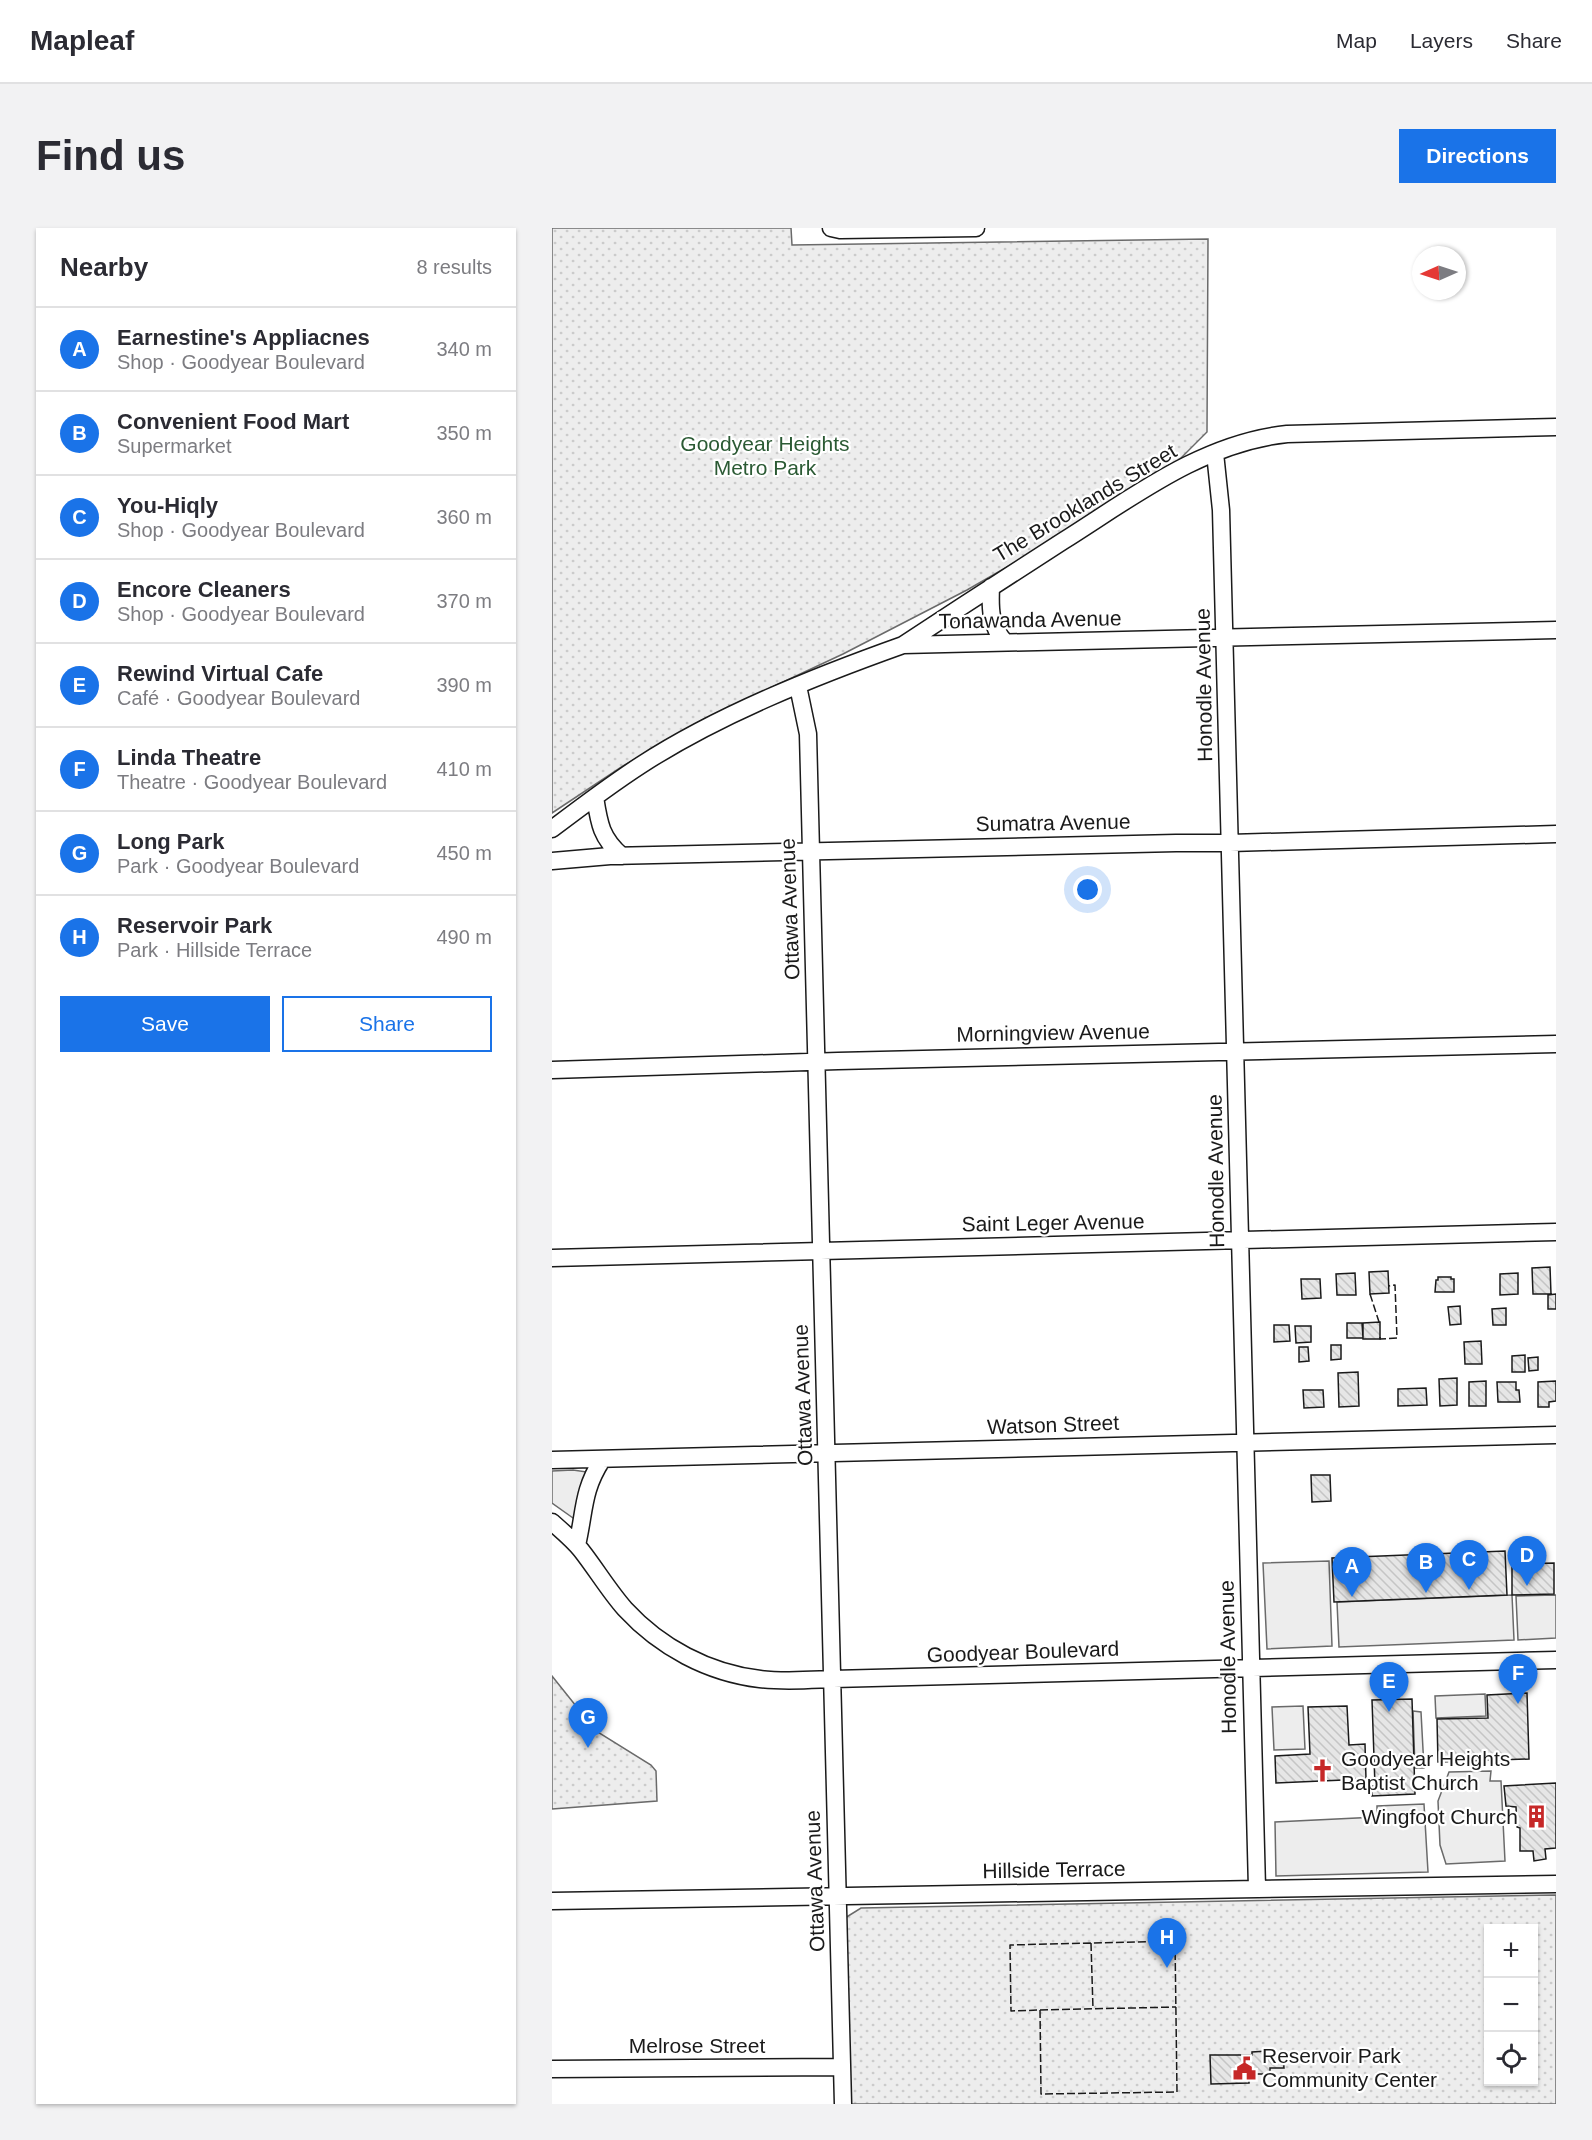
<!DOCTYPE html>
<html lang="en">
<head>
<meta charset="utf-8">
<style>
	body { margin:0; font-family:Arial,sans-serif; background:#f2f2f3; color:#2b2b33 }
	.controls { position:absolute; right:18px; bottom:18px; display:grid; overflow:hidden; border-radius:0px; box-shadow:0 2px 4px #0004 }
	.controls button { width:54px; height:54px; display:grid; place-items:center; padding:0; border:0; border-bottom:2px solid #e1e1e2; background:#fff; color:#2b2b33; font:30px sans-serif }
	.compass { position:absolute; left:860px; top:18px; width:54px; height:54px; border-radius:50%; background:#fff; box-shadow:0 2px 4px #0004; rotate:267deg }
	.you { position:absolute; left:536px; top:662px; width:21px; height:21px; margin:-15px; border:4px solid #fff; border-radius:50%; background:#1a73e8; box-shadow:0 0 0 9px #1a73e833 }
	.badge { display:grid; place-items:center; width:39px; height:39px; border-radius:50%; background:#1a73e8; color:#fff; font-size:20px; font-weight:700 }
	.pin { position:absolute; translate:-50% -50px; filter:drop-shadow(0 2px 3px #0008) }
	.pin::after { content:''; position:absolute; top:32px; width:21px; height:18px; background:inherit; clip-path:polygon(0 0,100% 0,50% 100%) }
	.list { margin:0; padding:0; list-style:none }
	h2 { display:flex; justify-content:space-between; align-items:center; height:78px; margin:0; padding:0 24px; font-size:26px }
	h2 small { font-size:20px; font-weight:400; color:#7c7c81 }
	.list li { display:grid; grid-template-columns:39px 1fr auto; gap:18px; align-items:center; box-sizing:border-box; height:84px; padding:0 24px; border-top:2px solid #e1e1e2 }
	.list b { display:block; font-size:22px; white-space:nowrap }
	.list p { margin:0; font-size:20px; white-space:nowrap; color:#7c7c81 }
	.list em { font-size:20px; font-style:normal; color:#7c7c81 }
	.actions { display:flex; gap:12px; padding:18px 24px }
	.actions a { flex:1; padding:14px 0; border:2px solid #1a73e8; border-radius:0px; text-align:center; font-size:21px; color:#1a73e8 }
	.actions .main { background:#1a73e8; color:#fff }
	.icon { flex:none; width:33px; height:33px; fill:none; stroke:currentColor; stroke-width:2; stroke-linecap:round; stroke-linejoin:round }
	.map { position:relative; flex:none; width:1004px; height:1876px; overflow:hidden; border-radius:0px }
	header { display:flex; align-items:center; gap:36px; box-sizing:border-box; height:84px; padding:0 30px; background:#fff; border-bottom:2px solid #e1e1e2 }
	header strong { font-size:28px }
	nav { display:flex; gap:33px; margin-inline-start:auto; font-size:21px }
	.intro { display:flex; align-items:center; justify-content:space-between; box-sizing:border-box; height:144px; padding:0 36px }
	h1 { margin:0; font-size:42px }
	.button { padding:15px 27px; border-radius:0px; background:#1a73e8; color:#fff; font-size:21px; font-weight:700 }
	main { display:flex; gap:36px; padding:0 36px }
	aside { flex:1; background:#fff; border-radius:0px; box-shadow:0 2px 4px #0004 }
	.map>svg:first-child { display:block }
	.built { fill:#ededed; stroke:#6a6a6a; stroke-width:1.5 }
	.park { fill:url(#park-dots); stroke:#6a6a6a; stroke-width:1.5; fill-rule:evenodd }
	.building { fill:url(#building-back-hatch); stroke:#1a1a1a; stroke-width:1.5 }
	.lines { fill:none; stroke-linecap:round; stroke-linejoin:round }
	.minor-casing { stroke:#1a1a1a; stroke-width:19 }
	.minor { stroke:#fff; stroke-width:16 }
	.fence { stroke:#1a1a1a; stroke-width:1.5; stroke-dasharray:8 3; stroke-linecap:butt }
	.labels { text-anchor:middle; stroke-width:4.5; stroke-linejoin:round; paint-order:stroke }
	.park-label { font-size:21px; fill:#2b5a34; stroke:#fff }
	.street-label { font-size:21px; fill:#1a1a1a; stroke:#fff }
	.poi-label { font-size:21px; fill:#1a1a1a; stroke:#fff; text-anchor:start }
</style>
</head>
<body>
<header>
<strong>Mapleaf</strong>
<nav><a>Map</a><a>Layers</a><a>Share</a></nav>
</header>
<div class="intro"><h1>Find us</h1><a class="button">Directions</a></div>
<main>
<aside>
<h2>Nearby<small>8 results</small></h2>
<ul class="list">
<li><span class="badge">A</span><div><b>Earnestine's Appliacnes</b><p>Shop · Goodyear Boulevard</p></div><em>340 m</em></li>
<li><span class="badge">B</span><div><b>Convenient Food Mart</b><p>Supermarket</p></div><em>350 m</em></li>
<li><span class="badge">C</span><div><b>You-Hiqly</b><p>Shop · Goodyear Boulevard</p></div><em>360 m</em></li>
<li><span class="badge">D</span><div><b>Encore Cleaners</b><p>Shop · Goodyear Boulevard</p></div><em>370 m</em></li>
<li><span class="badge">E</span><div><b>Rewind Virtual Cafe</b><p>Café · Goodyear Boulevard</p></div><em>390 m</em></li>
<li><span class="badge">F</span><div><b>Linda Theatre</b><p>Theatre · Goodyear Boulevard</p></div><em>410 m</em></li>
<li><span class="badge">G</span><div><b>Long Park</b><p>Park · Goodyear Boulevard</p></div><em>450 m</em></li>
<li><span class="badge">H</span><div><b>Reservoir Park</b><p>Park · Hillside Terrace</p></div><em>490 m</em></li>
</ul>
<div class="actions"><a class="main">Save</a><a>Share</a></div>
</aside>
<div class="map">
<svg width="1004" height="1876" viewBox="0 0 1004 1876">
	<defs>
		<pattern id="park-dots" width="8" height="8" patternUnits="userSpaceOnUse" patternTransform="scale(1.5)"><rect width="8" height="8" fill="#ededed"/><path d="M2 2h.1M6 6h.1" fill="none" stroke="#cbcbcb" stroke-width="1.8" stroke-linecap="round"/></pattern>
		<pattern id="building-back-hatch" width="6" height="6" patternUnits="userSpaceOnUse" patternTransform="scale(1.5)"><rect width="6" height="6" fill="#e6e6e6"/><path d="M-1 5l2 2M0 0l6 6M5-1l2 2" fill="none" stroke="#c5c5c5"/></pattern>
	</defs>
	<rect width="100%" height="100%" fill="#fff"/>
	<path class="built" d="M21,1242l14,2 -10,28 -2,17 -2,1 -21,-15v-32z
		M777,1333l3,85 -65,3 -4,-86z
		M960,1367l2,45 -175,7 -2,-45z
		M1004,1367v43l-38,2 -2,-44z
		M933,1466l1,22 -50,2 -1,-22z
		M751,1478l2,43 -31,1 -2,-43z
		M861,1483l8,1 3,56h-9z
		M939,1543l-1,10h11l4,80 -59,3 -6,-19 -2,-44 11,-29z
		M872,1576l4,68 -152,4 -1,-54 102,-5v-11z"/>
	<path class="park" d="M0,0h239l1,17 416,-6 -1,193 -46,46 -194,112 -124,64 -139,65 -81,47 -71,47z
		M0,1448l44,55 55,34 5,6 1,30 -105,8z
		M1004,1667v209h-706l-5,-186 16,-10zM936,1700h45v154h-45z"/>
	<path class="building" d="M998,1039l1,27h-18l-1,-26z
		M836,1043l1,22 -19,1 -1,-22z
		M803,1045l1,22h-19l-1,-21z
		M966,1045v21l-18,1v-21z
		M886,1049h13v2h3v13h-19l1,-12h2z
		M749,1051h19l1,19 -19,1z
		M1004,1066v15h-8v-14z
		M908,1078l1,18 -11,1 -2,-18z
		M954,1080v17h-13l-1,-16z
		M828,1094v17h-17v-16z
		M795,1095h15l1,15h-16z
		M722,1097h15l1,16 -16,1z
		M743,1098h16v16l-15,1z
		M929,1113l1,23h-17l-1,-22z
		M779,1117h10v14l-10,1z
		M747,1119h9l1,14 -10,1z
		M973,1127v17h-13v-16z
		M986,1129v13l-9,1 -1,-13z
		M806,1144l1,34 -20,1 -1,-34z
		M905,1150v27l-17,1 -1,-27z
		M934,1153v25h-17v-24z
		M1004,1153v20l-7,1v5h-11v-25z
		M945,1154h19v8h3l1,12h-22z
		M874,1160l1,17 -29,1v-17z
		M751,1162h20l1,17 -20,1z
		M759,1247h19l1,26 -19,1z
		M953,1323l2,44 -173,7 -2,-44z
		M1002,1335v31l-42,1v-31z
		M975,1465l2,66 -91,3 -1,-43 51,-1 -1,-23z
		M860,1471l3,95 -43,2v-10h3l-3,-86z
		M795,1478l2,39 16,-1 1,35 -90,4 -1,-27 35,-2 -2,-47z
		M1004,1555v65l-11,1 1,10 -12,2 -1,-10h-13v-23l-3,-1 -1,-20 -10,-1 -2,-20z
		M715,1823v4h16l1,13h-14v6h-21v9l-38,1 -1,-29h42v-3z"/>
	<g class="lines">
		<defs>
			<path id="minor" d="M279,0l9,2 136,-2
				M663,225l6,57 36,1378
				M439,359c-1,21 -1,39 14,55
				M351,417c53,-35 107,-70 160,-104 70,-44 139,-98 224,-107l269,-7
				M246,458l10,48 35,1370
				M43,569c4,26 6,41 27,59
				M0,601c29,-22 58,-44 89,-64 77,-50 175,-89 262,-120l653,-15
				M0,633l58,-5 566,-13h54l326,-9
				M0,842l286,-9 718,-17
				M0,1030l1004,-26
				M0,1232l1004,-25
				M0,1294c10,9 21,18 29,28 15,19 28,41 44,59 35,38 83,64 135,70 24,3 48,1 73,0l723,-19
				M25,1317c8,-34 5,-54 25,-85
				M0,1673l1004,-17
				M0,1841l290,-2"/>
		</defs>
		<use href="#minor" class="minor-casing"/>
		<use href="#minor" class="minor"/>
		<path class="fence" d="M818,1066l10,31
			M828,1109v2l17,-1 -2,-53 -6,1
			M623,1713l2,151 -136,2 -1,-84 -29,1 -1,-66z
			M539,1715l2,66
			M488,1782l136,-3"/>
	</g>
	<defs>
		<symbol id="church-bare" viewBox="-9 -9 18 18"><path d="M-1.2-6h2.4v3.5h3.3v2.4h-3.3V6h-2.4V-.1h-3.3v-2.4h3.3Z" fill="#c62828" stroke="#fff" stroke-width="2.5" paint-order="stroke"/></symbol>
		<symbol id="building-bare" viewBox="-9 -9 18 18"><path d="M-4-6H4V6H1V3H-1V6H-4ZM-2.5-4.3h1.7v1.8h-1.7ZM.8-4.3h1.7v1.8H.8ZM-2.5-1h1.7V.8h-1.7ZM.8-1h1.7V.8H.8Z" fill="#c62828" stroke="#fff" stroke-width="2.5" paint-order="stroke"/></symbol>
		<symbol id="civic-bare" viewBox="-9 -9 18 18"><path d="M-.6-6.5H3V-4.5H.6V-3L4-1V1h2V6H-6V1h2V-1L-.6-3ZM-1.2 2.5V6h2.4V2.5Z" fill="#c62828" stroke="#fff" stroke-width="2.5" paint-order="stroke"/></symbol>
	</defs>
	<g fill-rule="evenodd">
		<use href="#church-bare" x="754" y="1526" width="33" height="33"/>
		<use href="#building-bare" x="968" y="1572" width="33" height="33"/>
		<use href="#civic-bare" x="676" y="1824" width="33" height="33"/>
	</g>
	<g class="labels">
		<g class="park-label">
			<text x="213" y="223">Goodyear Heights<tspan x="213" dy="24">Metro Park</tspan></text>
		</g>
		<g class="street-label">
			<text transform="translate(533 275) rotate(-31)" y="7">The Brooklands Street</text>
			<text transform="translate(478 392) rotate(-1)" y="7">Tonawanda Avenue</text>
			<text transform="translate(652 457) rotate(-91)" y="7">Honodle Avenue</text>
			<text transform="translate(501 595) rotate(-1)" y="7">Sumatra Avenue</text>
			<text transform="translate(238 681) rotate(-92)" y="7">Ottawa Avenue</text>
			<text transform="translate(501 805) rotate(-1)" y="7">Morningview Avenue</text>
			<text transform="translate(664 943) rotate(-91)" y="7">Honodle Avenue</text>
			<text transform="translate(501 995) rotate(-1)" y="7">Saint Leger Avenue</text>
			<text transform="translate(251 1167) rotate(-92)" y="7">Ottawa Avenue</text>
			<text transform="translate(501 1197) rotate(-2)" y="7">Watson Street</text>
			<text transform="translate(471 1424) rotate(-2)" y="7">Goodyear Boulevard</text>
			<text transform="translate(676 1429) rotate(-91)" y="7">Honodle Avenue</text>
			<text transform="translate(502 1642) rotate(-1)" y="7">Hillside Terrace</text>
			<text transform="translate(263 1653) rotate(-92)" y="7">Ottawa Avenue</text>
			<text x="145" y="1825">Melrose Street</text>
		</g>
		<g class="poi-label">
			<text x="789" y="1538">Goodyear Heights<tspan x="789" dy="24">Baptist Church</tspan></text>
			<text x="966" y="1596" text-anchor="end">Wingfoot Church</text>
			<text x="710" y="1835">Reservoir Park<tspan x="710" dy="24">Community Center</tspan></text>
		</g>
	</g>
</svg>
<div class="controls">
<button>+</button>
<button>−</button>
<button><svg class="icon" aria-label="locate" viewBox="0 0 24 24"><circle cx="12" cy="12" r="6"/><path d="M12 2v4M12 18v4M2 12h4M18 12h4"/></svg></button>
</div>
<svg class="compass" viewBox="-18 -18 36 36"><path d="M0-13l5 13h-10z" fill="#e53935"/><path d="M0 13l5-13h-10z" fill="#7c7c81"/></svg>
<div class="you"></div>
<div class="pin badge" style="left:800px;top:1369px">A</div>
<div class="pin badge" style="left:874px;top:1365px">B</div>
<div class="pin badge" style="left:917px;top:1362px">C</div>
<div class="pin badge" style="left:975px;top:1358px">D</div>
<div class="pin badge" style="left:837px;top:1484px">E</div>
<div class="pin badge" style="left:966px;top:1476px">F</div>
<div class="pin badge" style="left:36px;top:1520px">G</div>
<div class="pin badge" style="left:615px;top:1740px">H</div>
</div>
</main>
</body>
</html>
